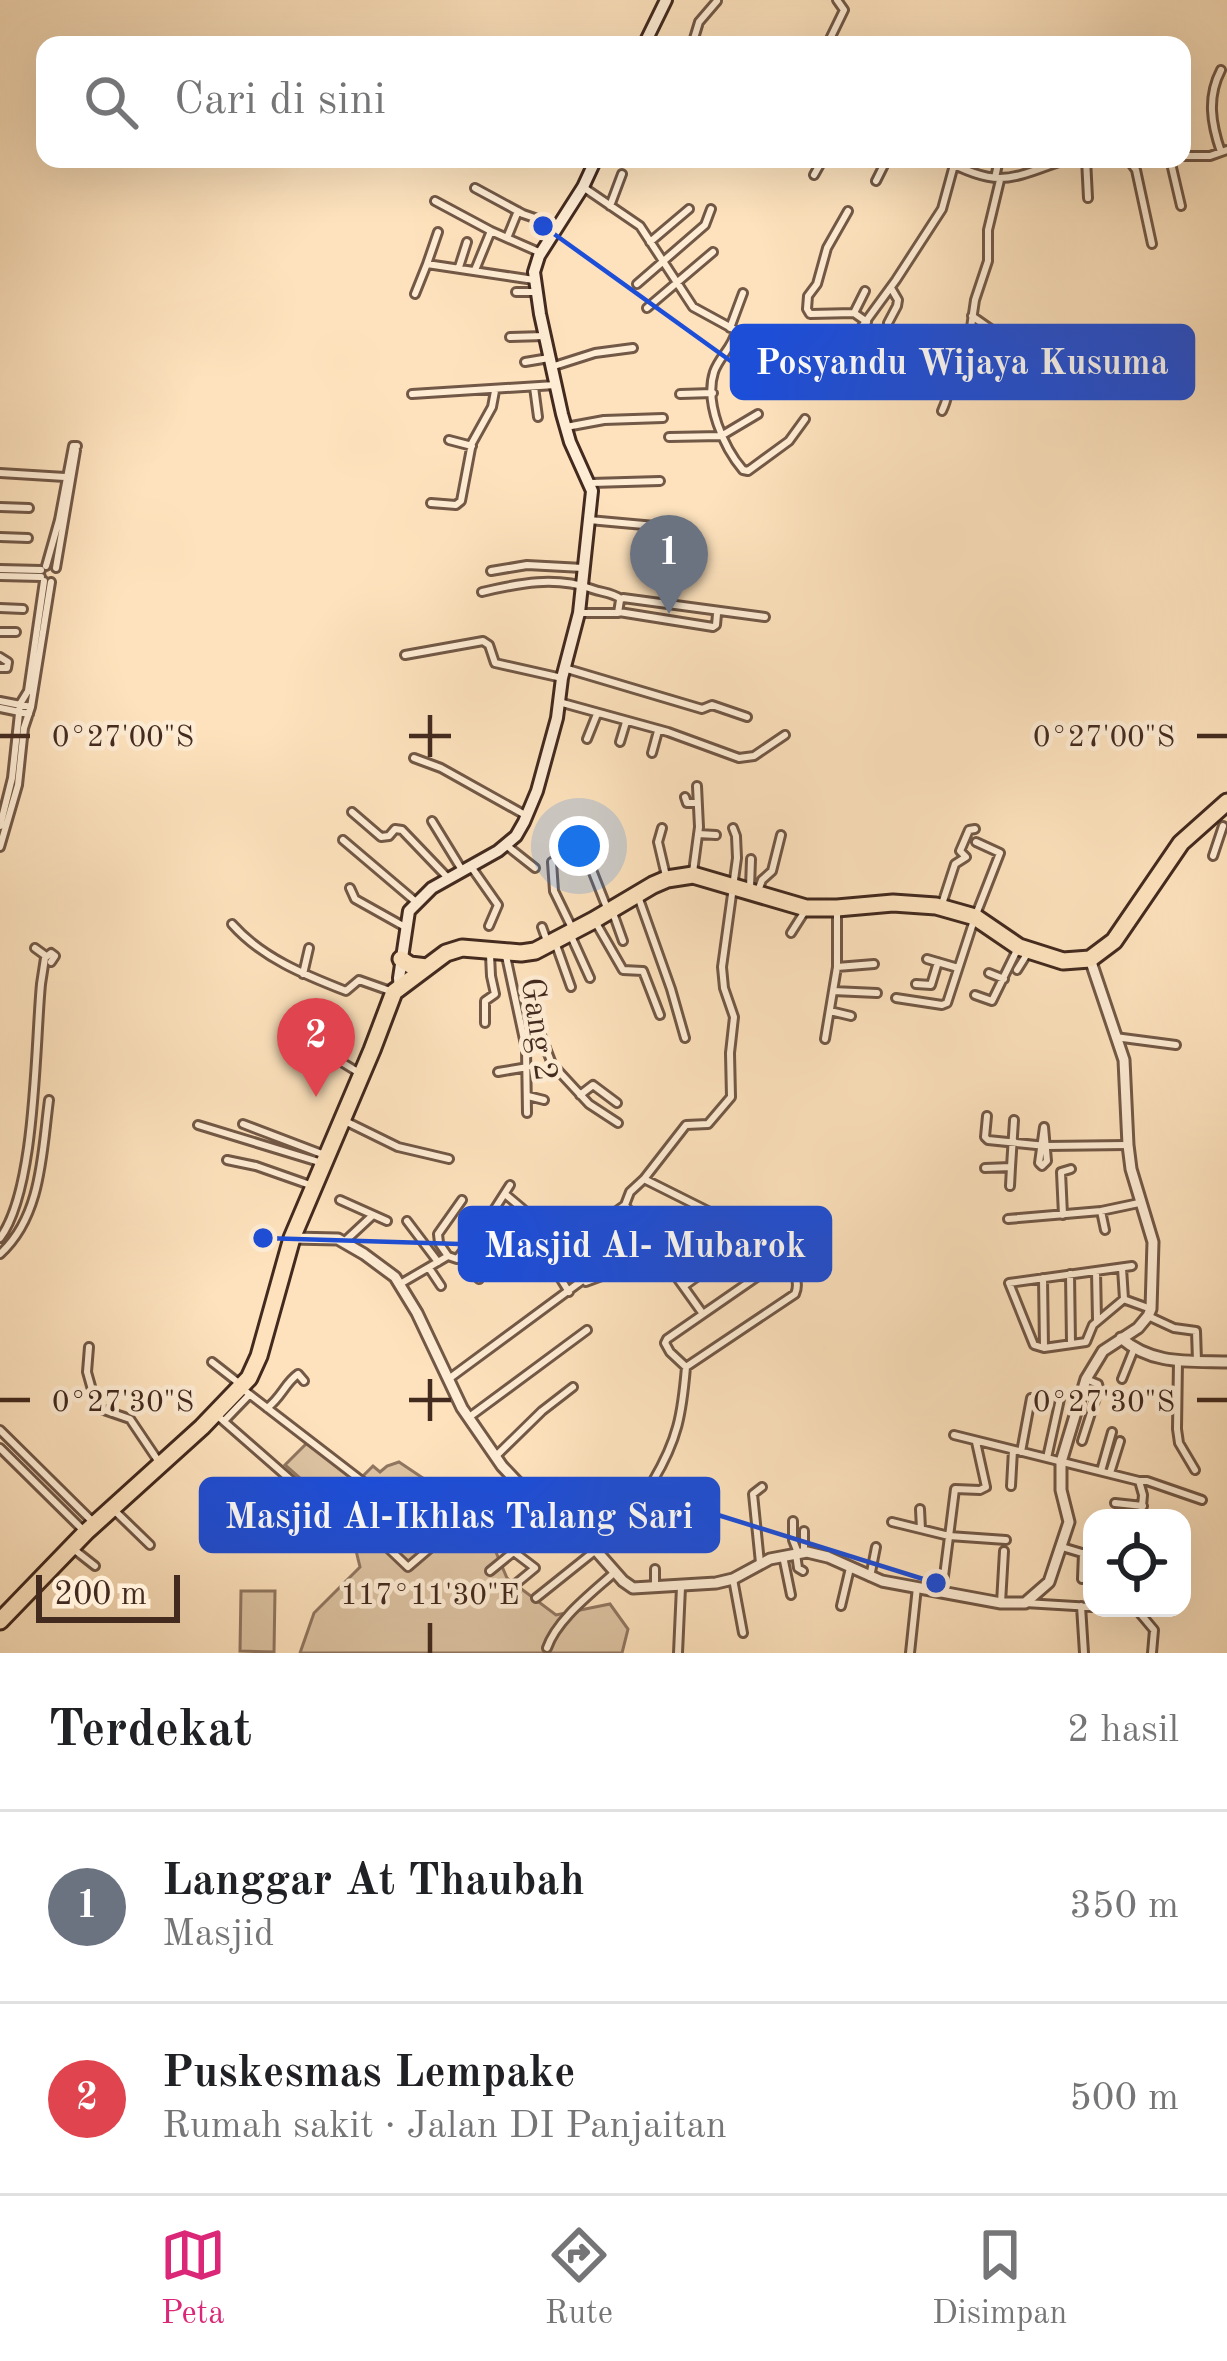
<!DOCTYPE html>
<html lang="id">
<head>
<meta charset="utf-8">
<style>
	body { margin:0; font-family:"Old Standard TT",serif; background:#f2f2f2; color:#202124 }
	.controls { position:absolute; right:36px; bottom:36px; display:grid; overflow:hidden; border-radius:24px; box-shadow:0 12px 48px #0002 }
	.controls button { width:108px; height:108px; display:grid; place-items:center; padding:0; border:0; border-bottom:3px solid #e0e0e0; background:#fff; color:#202124; font:60px sans-serif }
	.scale { position:absolute; left:36px; bottom:30px; width:144px; box-sizing:border-box; padding-left:12px; border:6px solid #432a1f; border-top:0; font-size:33px; line-height:42px; white-space:nowrap; color:#432a1f; -webkit-text-stroke:9px #feecd4; paint-order:stroke }
	.you { position:absolute; left:579px; top:846px; width:42px; height:42px; margin:-30px; border:9px solid #fff; border-radius:50%; background:#1a73e8; box-shadow:0 0 0 18px #1a73e833 }
	.badge { display:grid; place-items:center; width:78px; height:78px; border-radius:50%; background:#db2777; color:#fff; font-size:39px; font-weight:700 }
	.pin { position:absolute; translate:-50% -99px; filter:drop-shadow(0 3px 6px #0008) }
	.pin::after { content:''; position:absolute; top:63px; width:42px; height:36px; background:inherit; clip-path:polygon(0 0,100% 0,50% 100%) }
	.list { margin:0; padding:0; list-style:none }
	h2 { display:flex; justify-content:space-between; align-items:center; height:156px; margin:0; padding:0 48px; font-size:51px }
	h2 small { font-size:39px; font-weight:400; color:#757577 }
	.list li { display:grid; grid-template-columns:78px 1fr auto; gap:36px; align-items:center; box-sizing:border-box; height:192px; padding:0 48px; border-top:3px solid #e0e0e0 }
	.list b { display:block; font-size:45px; white-space:nowrap }
	.list p { margin:0; font-size:39px; white-space:nowrap; color:#757577 }
	.list em { font-size:39px; font-style:normal; color:#757577 }
	.icon { flex:none; width:66px; height:66px; fill:none; stroke:currentColor; stroke-width:2; stroke-linecap:round; stroke-linejoin:round }
	.map { position:relative; flex:none; width:1227px; height:1653px; overflow:hidden }
	.search { position:absolute; background:#fff; box-shadow:0 12px 48px #0002; left:36px; right:36px; top:36px; height:132px; display:flex; align-items:center; gap:30px; box-sizing:border-box; padding:0 42px; border-radius:24px; color:#757577; font-size:45px }
	.sheet { height:540px; background:#fff }
	nav { display:flex; justify-content:space-around; align-items:center; box-sizing:border-box; height:168px; border-top:3px solid #e0e0e0; background:#fff; font-size:33px; color:#757577 }
	nav a { display:grid; justify-items:center; gap:6px }
	nav .on { color:#db2777 }
	.map>svg:first-child { display:block }
	.green { fill:#ddc3a2; stroke:#907660; stroke-width:3 }
	.lines { fill:none; stroke-linecap:round; stroke-linejoin:round }
	.minor-casing { stroke:#725846; stroke-width:12 }
	.tertiary-casing { stroke:#725846; stroke-width:15 }
	.secondary-casing { stroke:#432a1f; stroke-width:16 }
	.trunk-casing { stroke:#432a1f; stroke-width:21 }
	.minor { stroke:#feecd4; stroke-width:6 }
	.tertiary { stroke:#feecd4; stroke-width:9 }
	.secondary { stroke:#feecd4; stroke-width:10 }
	.trunk { stroke:#fde2bd; stroke-width:15 }
	.ticks { fill:none; stroke:#432a1f; stroke-width:4.5 }
	.labels { text-anchor:middle; stroke-width:9; stroke-linejoin:round; paint-order:stroke }
	.street-label { font-size:33px; fill:#432a1f; stroke:#feecd4 }
	.ticks-label { font-size:30px; text-anchor:middle; fill:#432a1f; stroke:#feecd4; stroke-width:9; stroke-linejoin:round; paint-order:stroke }
	.leader { fill:none; stroke:#1d4ed8; stroke-width:4.5 }
	.callout-dot { fill:#1d4ed8; stroke:#feecd4; stroke-width:4.5 }
	.callout { fill:#1d4ed8; stroke:#1d4ed8; stroke-width:4.5 }
	.callout-label { font-size:36px; text-anchor:middle; font-weight:bold; fill:#fff }
</style>
</head>
<body>
<div class="map">
<svg width="1227" height="1653" viewBox="0 0 1227 1653">
	<rect width="100%" height="100%" fill="#fde2bd"/>
	<filter id="stains"><feTurbulence type="fractalNoise" baseFrequency=".00167" numOctaves="4"/><feColorMatrix values="0 0 0 0 .2 0 0 0 0 .09 0 0 0 0 .02 0 0 0 .5 -.17"/></filter>
	<radialGradient id="worn" r=".72"><stop offset=".6" stop-color="#630" stop-opacity="0"/><stop offset="1" stop-color="#630" stop-opacity=".3"/></radialGradient>
	<path class="green" d="M307,1443l44,34 -25,24 -41,-36z
		M399,1462l82,55 26,61 49,37 54,-11 18,25 -6,24h-322l14,-40 46,-46 -11,-45 -18,-12 12,-14v-4l13,-10 10,-2 -3,-4 10,-10 7,6 7,-6z
		M241,1591h34l-1,61 -34,-1z"/>
	<g class="lines">
		<defs>
			<path id="minor" d="M692,45l7,-23 18,-21
				M827,45l17,-35 -7,-10
				M1221,70c-14,27 -10,53 0,82
				M1182,156h28l17,-6
				M943,159c57,31 69,19 124,0
				M1086,159l2,39
				M1128,159l8,11 16,74
				M1170,159l11,47
				M814,175l9,-16
				M995,178l4,-19
				M876,181l11,-22
				M583,187l57,39 53,81 66,36
				M475,188l48,26 35,12
				M435,201l56,30 50,22
				M610,206l12,-32
				M848,211l-21,37 -10,36 -9,12 -1,13 3,5 44,-1
				M438,232l-11,32 107,16
				M507,238l11,-27
				M650,242l39,-33
				M459,267l8,-25
				M475,270l16,-39
				M637,284l68,-59 6,-16
				M865,291l-11,22 13,9
				M516,292h21
				M415,294l12,-30
				M647,308l66,-56
				M972,316l30,21
				M730,328l13,-35
				M736,331c-3,16 -17,26 -22,41 -10,31 10,76 29,98l5,1 41,-30 16,-22
				M510,337l35,-1
				M966,354l22,13
				M921,358l30,5
				M525,362l24,-4
				M551,367l44,-14 38,-5
				M920,372l28,5
				M842,380l22,-43 -3,-9 35,-48 46,-71 12,-44
				M534,387l4,30
				M873,392l-5,-5 6,-25 13,-19 1,-20 9,-17 1,-6 -7,-12
				M913,393l36,1
				M412,394l143,-9
				M680,394l33,-1
				M942,411c9,-18 7,-39 11,-59l2,-2 11,4 2,-6 7,-48 13,-39v-31l12,-50
				M566,427l38,-7 59,-2
				M669,437l52,-1 37,-22
				M449,440l23,6
				M0,473l65,4
				M591,483l69,-2
				M431,503l25,2 5,-4 11,-58 20,-36 3,-16
				M0,507l29,1
				M589,520l88,8 6,3 7,18
				M0,537l28,1
				M46,566l13,-46 14,-74h4
				M56,568l20,-118
				M0,569l41,1
				M491,571l36,-6 56,3
				M0,576l41,1
				M482,592c38,-9 73,-16 110,-3 11,4 19,3 29,10
				M0,608l23,1
				M619,612l94,15 3,-2 1,-11
				M579,613h39l2,-13 3,-2 142,19
				M0,632h16
				M405,655l78,-14 6,4 6,18 67,15
				M0,657l8,5 -1,6h-7
				M564,668l138,41 10,-4 35,12
				M0,701l31,6
				M559,702l109,30 71,26 15,-2 31,-21
				M0,708l29,6
				M587,739l10,-25
				M620,742l6,-20
				M652,753l6,-22
				M414,758l27,10 86,48
				M685,797l2,6h10
				M352,812l29,25 8,-1 6,-7 7,1 46,48
				M432,821l30,49
				M0,826l12,-48 8,-74 8,-13 16,-110
				M662,828l-4,14 8,34
				M698,834l18,1
				M343,840l73,62
				M506,845l29,23
				M0,847l18,-62 6,-57 7,-21 20,-125
				M591,848l1,22 15,38
				M1213,856l10,-30
				M552,862l2,29 19,39
				M472,868l26,37 -9,21
				M693,872l6,-45 -2,-41
				M350,888l5,11 50,28
				M750,888l1,-29
				M758,891l4,-11 10,-9 9,-36
				M639,899l32,90 14,49
				M942,904l13,-40 11,-7 -6,-6 9,-21 6,-1
				M613,913l10,28
				M596,923l27,47 20,1 17,44
				M232,924c30,34 73,51 114,67l13,-11 34,12
				M542,927l5,14
				M791,933l14,-22
				M571,936l19,42
				M556,945l15,42
				M35,948l11,8
				M506,956l20,93 1,64
				M927,959l31,9
				M837,967l37,-3
				M1017,970l10,-16
				M989,973l15,6
				M303,974l6,-26
				M916,984l15,1 7,-23
				M833,991l44,2
				M975,995l17,6 25,-51
				M896,998l46,7 5,-2 28,-86 25,-64 -24,-11
				M830,1011l21,5
				M536,1022l16,42 37,40 29,19
				M485,1023v-22l10,-7 -4,-18 -1,-21
				M1115,1037l61,8
				M304,1039l57,35
				M825,1039l12,-72v-56
				M498,1072l30,-5
				M580,1095l13,-10 24,18
				M528,1096l16,4
				M987,1116l-2,21 3,3 58,6 81,-1
				M347,1122l51,25 51,12
				M243,1124l79,30
				M198,1125l121,37
				M1044,1127l3,34 -5,5 -3,-3z
				M227,1160l29,6 54,19
				M985,1168l26,-1 3,-47
				M644,1179l42,-54 22,-1 23,-27 -1,-44 4,-36 -10,-29 -2,-21 15,-109 -1,-22 -3,-8
				M1010,1186l1,-19
				M505,1194l45,38
				M340,1200l47,21
				M1101,1211l4,19
				M1063,1215l-2,-43 10,-3
				M1008,1219l93,-8 38,-8
				M407,1221l31,41
				M487,1221l28,23
				M0,1238c36,-48 35,-191 41,-254l4,-26 6,-5 4,3 -4,6
				M344,1242l29,-27
				M0,1254c42,-38 42,-102 49,-154
				M448,1256l-9,-13 -1,-9 24,-34
				M460,1256l19,23
				M784,1258c10,5 16,26 11,36l-109,73 -16,-15 -5,-9 2,-4z
				M429,1268l12,18
				M1122,1268l2,31 -31,26 -7,17 -42,6 -10,-3 -25,-62 123,-17
				M1096,1271l1,49
				M1070,1274l1,69
				M1043,1278l1,69
				M586,1282l75,-28
				M400,1284l48,-28 9,3 30,-38 23,-36
				M684,1286l68,-49v-4l-108,-54 -14,13 -5,13 78,109
				M569,1292l-20,-32 76,-55
				M1126,1300l25,9
				M1148,1316l26,12 22,3 1,30
				M89,1347l-2,25 9,32 5,5 29,10 31,46
				M1178,1361l-1,68 2,14 16,27
				M212,1362l28,22
				M450,1378l195,-144
				M1122,1379l12,-30
				M267,1408c14,-10 18,-25 31,-34l6,7
				M220,1418l120,105 45,22 23,22 28,-24 -8,-11 -184,-142
				M468,1418l119,-88
				M224,1421l25,-26
				M0,1430l92,91
				M954,1435l185,46 4,14 -2,23
				M1082,1441l17,-53 -1,-4 -12,-5
				M0,1448l83,82
				M1021,1452l10,-54
				M495,1457l47,-46 31,-24
				M1047,1458l13,-59
				M1101,1471l11,-39
				M1110,1473l10,-32
				M653,1481c25,-42 29,-67 33,-114
				M1139,1481h8l55,19
				M1011,1486l2,-36
				M1115,1503l28,3
				M498,1506l21,-22
				M324,1508l31,-30
				M920,1509l1,20
				M116,1512l34,33
				M793,1521v19l5,13
				M892,1522l57,14 57,4
				M1062,1547l30,9
				M76,1551l19,15
				M804,1552v-21
				M796,1554l2,14 5,3
				M783,1556l8,39
				M760,1563l-7,-69 9,-7
				M490,1571l55,-45 13,-14
				M870,1577l6,-30
				M733,1579l10,54
				M1082,1579l1,-26
				M655,1585v-16
				M506,1592l29,-24 -21,-16
				M942,1592l13,-103 25,1 6,-3 -10,-45
				M536,1598l60,-48
				M1001,1603l3,-52
				M1025,1603l67,4
				M841,1606l9,-38
				M1081,1606l3,47
				M1125,1608l13,3 16,19 -2,23
				M547,1648c10,-29 45,-55 68,-76
				M678,1653l3,-66
				M910,1653l7,-66"/>
			<path id="tertiary" d="M292,1238l46,1 26,15 31,23 22,36 45,95 40,58 17,18 51,37 53,60 10,7 83,-5 17,-4 37,-20 37,-7 21,5 54,24 119,22h24l24,-21 20,-60 -8,-32v-28l25,-83 17,-28 35,-23 10,-12 3,-7 2,-67 -22,-73 -3,-24 -4,-85 -34,-101
				M1121,1338c31,27 67,23 106,24"/>
			<path id="secondary" d="M644,45l22,-45
				M400,990l-1,-12 10,-67 23,-23 66,-37 18,-15 8,-14 13,-31 20,-73 5,-40 17,-65 13,-122 -22,-49 -8,-28 -22,-100 -6,-42 5,-16 44,-69 13,-28"/>
			<path id="trunk" d="M401,959l9,6 17,2
				M0,1621l86,-89 116,-105 47,-49 10,-22 33,-118 80,-188 22,-58 52,-39 16,-5 59,5 14,-2 59,-31 59,-35 14,-6 26,-4 113,33h31l56,-5 43,3 39,11 44,30 44,14 27,-2 24,-18 67,-98 46,-41"/>
		</defs>
		<use href="#minor" class="minor-casing"/>
		<use href="#tertiary" class="tertiary-casing"/>
		<use href="#secondary" class="secondary-casing"/>
		<use href="#trunk" class="trunk-casing"/>
		<use href="#minor" class="minor"/>
		<use href="#tertiary" class="tertiary"/>
		<use href="#secondary" class="secondary"/>
		<use href="#trunk" class="trunk"/>
	</g>
	<path class="ticks" d="M430,715v42M0,736h30M409,736h42M1197,736h30M430,1379v42M0,1400h30M409,1400h42M1197,1400h30M430,1623v30"/>
	<g class="labels">
		<g class="street-label">
			<text transform="translate(541 1029) rotate(82)" y="12">Gang 2</text>
		</g>
	</g>
	<g class="ticks-label">
		<text x="123" y="746">0°27'00"S</text>
		<text x="1104" y="746">0°27'00"S</text>
		<text x="123" y="1411">0°27'30"S</text>
		<text x="1104" y="1411">0°27'30"S</text>
		<text x="430" y="1604">117°11'30"E</text>
	</g>
	<path class="leader" d="M543 226L732 362M263 1238L460 1244M936 1583L718 1515"/>
	<g class="callout-dot">
		<circle cx="543" cy="226" r="12"/>
		<circle cx="263" cy="1238" r="12"/>
		<circle cx="936" cy="1583" r="12"/>
	</g>
	<g class="callout">
		<rect x="732" y="326" width="461" height="72" rx="12"/>
		<rect x="460" y="1208" width="370" height="72" rx="12"/>
		<rect x="201" y="1479" width="517" height="72" rx="12"/>
	</g>
	<g class="callout-label">
		<text x="962" y="374">Posyandu Wijaya Kusuma</text>
		<text x="645" y="1257">Masjid Al- Mubarok</text>
		<text x="459" y="1528">Masjid Al-Ikhlas Talang Sari</text>
	</g>
	<rect width="100%" height="100%" filter="url(#stains)"/>
	<rect width="100%" height="100%" fill="url(#worn)"/>
</svg>
<div class="controls">
<button><svg class="icon" aria-label="locate" viewBox="0 0 24 24"><circle cx="12" cy="12" r="6"/><path d="M12 2v4M12 18v4M2 12h4M18 12h4"/></svg></button>
</div>
<div class="scale">200 m</div>
<div class="you"></div>
<div class="pin badge" style="left:669px;top:614px;background:#6b7280">1</div>
<div class="pin badge" style="left:316px;top:1097px;background:#e0444e">2</div>
<div class="search"><svg class="icon" aria-label="search" viewBox="0 0 24 24"><circle cx="10" cy="10" r="6"/><path d="M15 15l6 6"/></svg>Cari di sini</div>
</div>
<section class="sheet">
<h2>Terdekat<small>2 hasil</small></h2>
<ul class="list">
<li><span class="badge" style="background:#6b7280">1</span><div><b>Langgar At Thaubah</b><p>Masjid</p></div><em>350 m</em></li>
<li><span class="badge" style="background:#e0444e">2</span><div><b>Puskesmas Lempake</b><p>Rumah sakit · Jalan DI Panjaitan</p></div><em>500 m</em></li>
</ul>
</section>
<nav>
<a class="on"><svg class="icon" aria-label="map" viewBox="0 0 24 24"><path d="M3 6l6-2 6 2 6-2v14l-6 2-6-2-6 2zM9 4v14M15 6v14"/></svg>Peta</a>
<a><svg class="icon" aria-label="directions" viewBox="0 0 24 24"><path d="M12 3l9 9-9 9-9-9zM9 14v-3h6M13 9l2 2-2 2"/></svg>Rute</a>
<a><svg class="icon" aria-label="saved" viewBox="0 0 24 24"><path d="M7 4h10v16l-5-4-5 4z"/></svg>Disimpan</a>
</nav>
</body>
</html>
